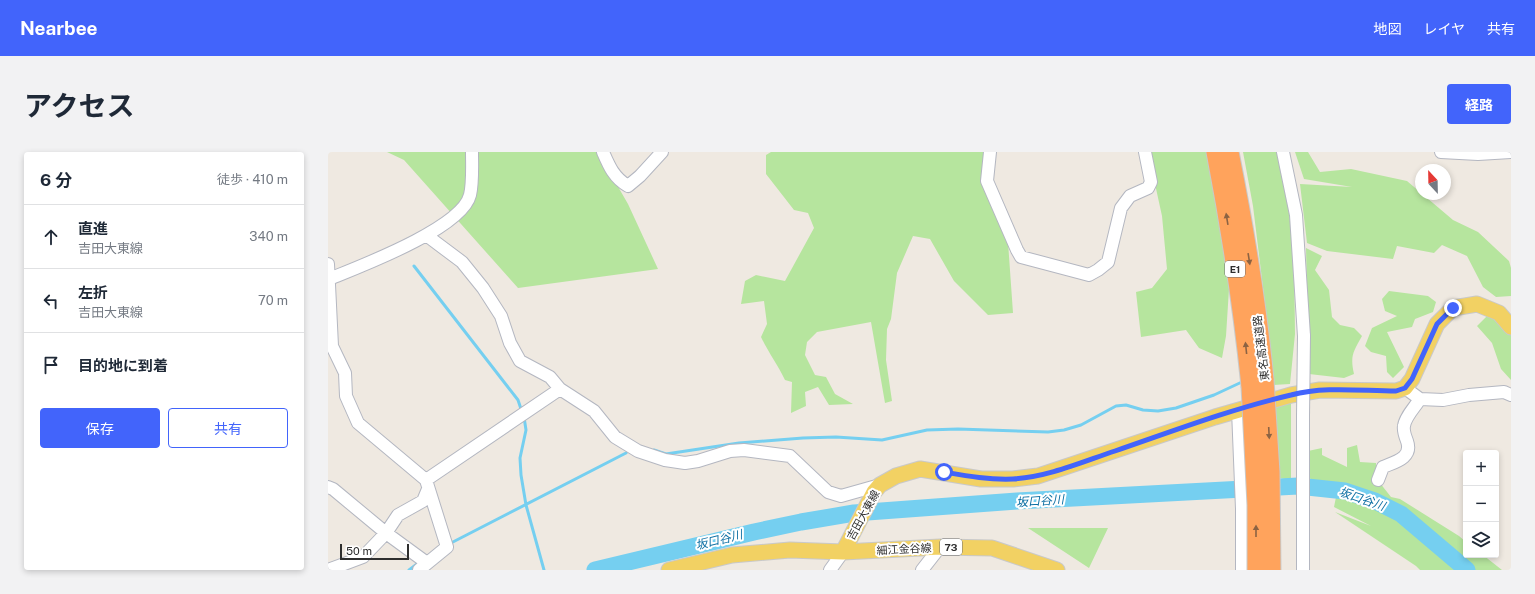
<!DOCTYPE html>
<html lang="ja">
<head>
<meta charset="utf-8">
<style>
	body { margin:0; font-family:"Public Sans","Noto Sans JP",sans-serif; background:#f2f2f3; color:#1f2937 }
	.controls { position:absolute; right:12px; bottom:12px; display:grid; overflow:hidden; border-radius:4px; box-shadow:0 2px 6px #0003 }
	.controls button { width:36px; height:36px; display:grid; place-items:center; padding:0; border:0; border-bottom:1px solid #e0e1e3; background:#fff; color:#1f2937; font:20px sans-serif }
	.compass { position:absolute; left:1087px; top:12px; width:36px; height:36px; border-radius:50%; background:#fff; box-shadow:0 2px 6px #0003; rotate:338deg }
	.scale { position:absolute; left:12px; bottom:10px; width:69px; box-sizing:border-box; padding-left:4px; border:2px solid #2e2e2e; border-top:0; font-size:11px; line-height:14px; white-space:nowrap; color:#2e2e2e; -webkit-text-stroke:3px #fff; paint-order:stroke }
	.stop { position:absolute; width:12px; height:12px; margin:-9px; border:3px solid #4264fb; border-radius:50%; background:#fff }
	.stop.end { background:#4264fb; border-color:#fff; box-shadow:0 1px 4px #0008 }
	.list { margin:0; padding:0; list-style:none }
	h2 { display:flex; justify-content:space-between; align-items:center; height:52px; margin:0; padding:0 16px; font-size:17px }
	h2 small { font-size:13px; font-weight:400; color:#747a83 }
	.list li { display:grid; grid-template-columns:26px 1fr auto; gap:12px; align-items:center; box-sizing:border-box; height:64px; padding:0 16px; border-top:1px solid #e0e1e3 }
	.list b { display:block; font-size:15px; white-space:nowrap }
	.list p { margin:0; font-size:13px; white-space:nowrap; color:#747a83 }
	.list em { font-size:13px; font-style:normal; color:#747a83 }
	.actions { display:flex; gap:8px; padding:12px 16px }
	.actions a { flex:1; padding:9px 0; border:1px solid #4264fb; border-radius:4px; text-align:center; font-size:14px; color:#4264fb }
	.actions .main { background:#4264fb; color:#fff }
	.icon { flex:none; width:22px; height:22px; fill:none; stroke:currentColor; stroke-width:2; stroke-linecap:round; stroke-linejoin:round }
	.map { position:relative; flex:none; width:1183px; height:418px; overflow:hidden; border-radius:4px }
	header { display:flex; align-items:center; gap:24px; box-sizing:border-box; height:56px; padding:0 20px; background:#4264fb; color:#fff }
	header strong { font-size:19px }
	nav { display:flex; gap:22px; margin-inline-start:auto; font-size:14px }
	.intro { display:flex; align-items:center; justify-content:space-between; box-sizing:border-box; height:96px; padding:0 24px }
	h1 { margin:0; font-size:28px }
	.button { padding:10px 18px; border-radius:4px; background:#4264fb; color:#fff; font-size:14px; font-weight:700 }
	main { display:flex; gap:24px; padding:0 24px }
	aside { flex:1; background:#fff; border-radius:4px; box-shadow:0 2px 6px #0003 }
	.map>svg:first-child { display:block }
	.green { fill:#b6e59e }
	.lines { fill:none; stroke-linecap:round; stroke-linejoin:round }
	.stream { stroke:#75cff0; stroke-width:3 }
	.river { stroke:#75cff0; stroke-width:17 }
	.minor-casing { stroke:#b4b7c1; stroke-width:14 }
	.major-casing { stroke:#c9c9c9; stroke-width:17 }
	.highway-casing { stroke:#c9c9c9; stroke-width:19 }
	.minor { stroke:#fff; stroke-width:12 }
	.major { stroke:#f2d163; stroke-width:15 }
	.highway { stroke:#ffa35c; stroke-width:17 }
	.minor-bridge-casing { stroke:#b4b7c1; stroke-width:14; stroke-linecap:butt }
	.highway-bridge-casing { stroke:#c9c9c9; stroke-width:19; stroke-linecap:butt }
	.minor-bridge { stroke:#fff; stroke-width:12 }
	.highway-bridge { stroke:#ffa35c; stroke-width:17 }
	.oneway { fill:#8c6343 }
	.route { stroke:#4264fb; stroke-width:5 }
	.labels { text-anchor:middle; stroke-width:4; stroke-linejoin:round; paint-order:stroke }
	.shield { fill:#fff; stroke:#6d6d6d; stroke-width:1 }
	.shield-label { font-size:10px; font-weight:bold; fill:#2e2e2e }
	.street-label { font-size:11px; fill:#2e2e2e; stroke:#fff }
	.water-label { font-size:12px; font-style:italic; fill:#0d6fa3; stroke:#fff }
</style>
</head>
<body>
<header>
<strong>Nearbee</strong>
<nav><a>地図</a><a>レイヤ</a><a>共有</a></nav>
</header>
<div class="intro"><h1>アクセス</h1><a class="button">経路</a></div>
<main>
<aside>
<h2>6 分<small>徒歩 · 410 m</small></h2>
<ul class="list">
<li><svg class="icon" aria-label="ahead" viewBox="0 0 24 24"><path d="M12 20V5M6 11l6-6 6 6"/></svg><div><b>直進</b><p>吉田大東線</p></div><em>340 m</em></li>
<li><svg class="icon" aria-label="left" viewBox="0 0 24 24"><path d="M17 20v-9H6M10 6l-5 5 5 5"/></svg><div><b>左折</b><p>吉田大東線</p></div><em>70 m</em></li>
<li><svg class="icon" aria-label="arrive" viewBox="0 0 24 24"><path d="M6 21V4h12l-3 4 3 4H6"/></svg><div><b>目的地に到着</b></div></li>
</ul>
<div class="actions"><a class="main">保存</a><a>共有</a></div>
</aside>
<div class="map">
<svg width="1183" height="418" viewBox="0 0 1183 418">
	<rect width="100%" height="100%" fill="#efe9e1"/>
	<path class="green" d="M59,0h211l30,52 30,65 -140,19 -114,-128z
		M443,0h215l22,90 5,71 -25,2 -34,-34 -24,-42 -17,-3 -16,37 -6,46 -4,10 -1,31 6,41 -7,2 -14,-81 -54,10 -10,10 -2,13 10,20 11,2 9,17 18,10 -24,1 -11,-18 -13,5 1,14 -15,7 1,-31 -7,-2c-7,-15 -17,-28 -24,-43l6,-13 -3,-23 -23,3 4,-23 11,-6 29,6 29,-53 -6,-15 -14,-3 -28,-36v-19z
		M820,0h59l7,29 15,108 -3,47 -4,22 -23,-10 -13,-18 -45,7 -5,-45 16,-4 15,-19 -5,-53z
		M915,0h35l7,31 9,69 1,82 -5,50 -17,1v-16l-20,-163z
		M967,0h13l12,20 31,-3 56,12 46,39 25,12 31,29 2,7v28l-15,1 -13,-10 -16,-31 -25,-11 -8,8 -37,-7 -4,13 -66,-8 -20,-8 -7,-59 52,3 -48,-8z
		M978,96l16,8 -7,14 14,20 3,27 8,8 14,3 8,8c-9,16 -12,20 -8,38l-10,4 -35,-4z
		M1061,139l39,5 8,6 -3,10 -18,7 -3,8 -25,5 17,35 -11,11 -6,-6 -1,-16 -15,-4 -6,-6 7,-18 25,-12 -12,-5 -3,-12z
		M1161,162l22,16v50l-10,-11 -9,-26 -15,-17z
		M946,248h17v80l-12,-2z
		M1029,293l3,17 16,1v15l15,19 9,2 59,37 7,6v13h17l19,15h-82l-4,-4 -81,-54 36,14 -37,-19 5,-25 -24,2 -7,-8v-25l14,-3v7l25,12v-19z
		M700,376h80l-19,40z"/>
	<g class="lines">
		<path class="stream" d="M86,114l104,134 4,12
			M196,265l2,13 -6,28 1,17 5,30 18,65
			M326,298l12,4 73,-11 64,-5 33,-1 46,3 45,-10 31,-1 90,3 16,-2 17,-5 35,-19 10,-1 17,5 15,1 18,-3 38,-13 30,-14
			M121,392l177,-91
			M81,418l8,-6"/>
		<path class="river" d="M267,418l159,-38 47,-10 53,-9 163,-12 281,-15 47,5 30,10 26,13 66,56"/>
		<defs>
			<path id="minor" d="M275,0c6,14 11,26 25,34l12,-10 22,-24
				M662,0l-3,29 30,69 4,7 68,18 9,-5 10,-8 13,-54 9,-12 18,-8 3,-6 -6,-30
				M955,0l13,63 8,121
				M1113,0l37,2 33,-2
				M98,83l36,27 21,26 18,28 9,27 10,18 30,16 10,12 34,22 21,26 23,14 27,9 20,3 13,-2 32,-10 14,-1 46,6 38,36 13,4 39,-11
				M0,112l4,82 13,27 1,23 12,27 68,57 21,67 -28,23
				M1,127c32,-13 133,-51 141,-84 3,-12 2,-30 2,-43
				M1077,236l15,11 23,1 26,-5 35,-3 7,3
				M910,258l4,99v61
				M98,328l134,-91
				M1050,328l5,-13c12,-5 30,-9 24,-26 -2,-5 -4,-10 -3,-15 1,-9 11,-19 16,-27
				M0,335l5,2 53,44 41,30
				M0,418l35,-13 23,-24 12,-18 25,-14 5,-12
				M502,418l13,-18
				M594,418l18,-23
				M975,418v-154"/>
			<path id="major" d="M515,400l31,-60 6,-7 16,-9 24,-7 61,10h32l25,-3 177,-59 76,-22 29,-5 76,1 9,-3 7,-9 25,-55 16,-16 24,-4 22,9 12,14
				M341,418l63,-15 58,-5 53,2 97,-5 52,1 65,22"/>
			<path id="highway" d="M887,0c15,78 27,156 35,234
				M902,0c15,75 28,152 35,228"/>
		</defs>
		<use href="#minor" class="minor-casing"/>
		<use href="#major" class="major-casing"/>
		<use href="#highway" class="highway-casing"/>
		<use href="#minor" class="minor"/>
		<use href="#major" class="major"/>
		<use href="#highway" class="highway"/>
		<defs>
			<path id="minor-bridge" d="M975,264l1,-80"/>
			<path id="highway-bridge" d="M937,228l6,92 1,98
				M922,234l6,119v65"/>
		</defs>
		<use href="#minor-bridge" class="minor-bridge-casing"/>
		<use href="#highway-bridge" class="highway-bridge-casing"/>
		<use href="#minor-bridge" class="minor-bridge"/>
		<use href="#highway-bridge" class="highway-bridge"/>
	</g>
	<defs><path id="oneway-solid" d="M-6-.8H1V-3.2L6.5 0L1 3.2V.8H-6Z"/></defs>
	<g class="oneway">
		<use href="#oneway-solid" transform="translate(899 67) rotate(-99)"/>
		<use href="#oneway-solid" transform="translate(921 107) rotate(81)"/>
		<use href="#oneway-solid" transform="translate(918 196) rotate(-96)"/>
		<use href="#oneway-solid" transform="translate(941 281) rotate(87)"/>
		<use href="#oneway-solid" transform="translate(928 379) rotate(-90)"/>
	</g>
	<g class="lines">
		<path class="route" d="M616,320c23,4 45,8 69,7 35,-2 69,-17 102,-28 58,-20 116,-42 176,-56 34,-9 70,-4 105,-4l9,-3 7,-9 25,-55 16,-16"/>
	</g>
	<g class="labels">
		<g class="shield">
			<rect x="897" y="109" width="20" height="16" rx="3"/>
			<rect x="612" y="387" width="22" height="16" rx="3"/>
		</g>
		<g class="shield-label">
			<text x="907" y="121">E1</text>
			<text x="623" y="399">73</text>
		</g>
		<g class="street-label">
			<text transform="translate(933 196) rotate(-97)" y="4">東名高速道路</text>
			<text transform="translate(535 363) rotate(-61)" y="4">吉田大東線</text>
			<text transform="translate(576 397) rotate(-3)" y="4">細江金谷線</text>
		</g>
		<g class="water-label">
			<text transform="translate(1034 347) rotate(19)" y="4">坂口谷川</text>
			<text transform="translate(712 349) rotate(-4)" y="4">坂口谷川</text>
			<text transform="translate(391 388) rotate(-14)" y="4">坂口谷川</text>
		</g>
	</g>
</svg>
<div class="controls">
<button>+</button>
<button>−</button>
<button><svg class="icon" aria-label="layers" viewBox="0 0 24 24"><path d="M12 4l9 5-9 5-9-5zM3 14l9 5 9-5"/></svg></button>
</div>
<svg class="compass" viewBox="-18 -18 36 36"><path d="M0-13l5 13h-10z" fill="#e53935"/><path d="M0 13l5-13h-10z" fill="#747a83"/></svg>
<div class="scale">50 m</div>
<div class="stop" style="left:616px;top:320px"></div>
<div class="stop end" style="left:1125px;top:156px"></div>
</div>
</main>
</body>
</html>
